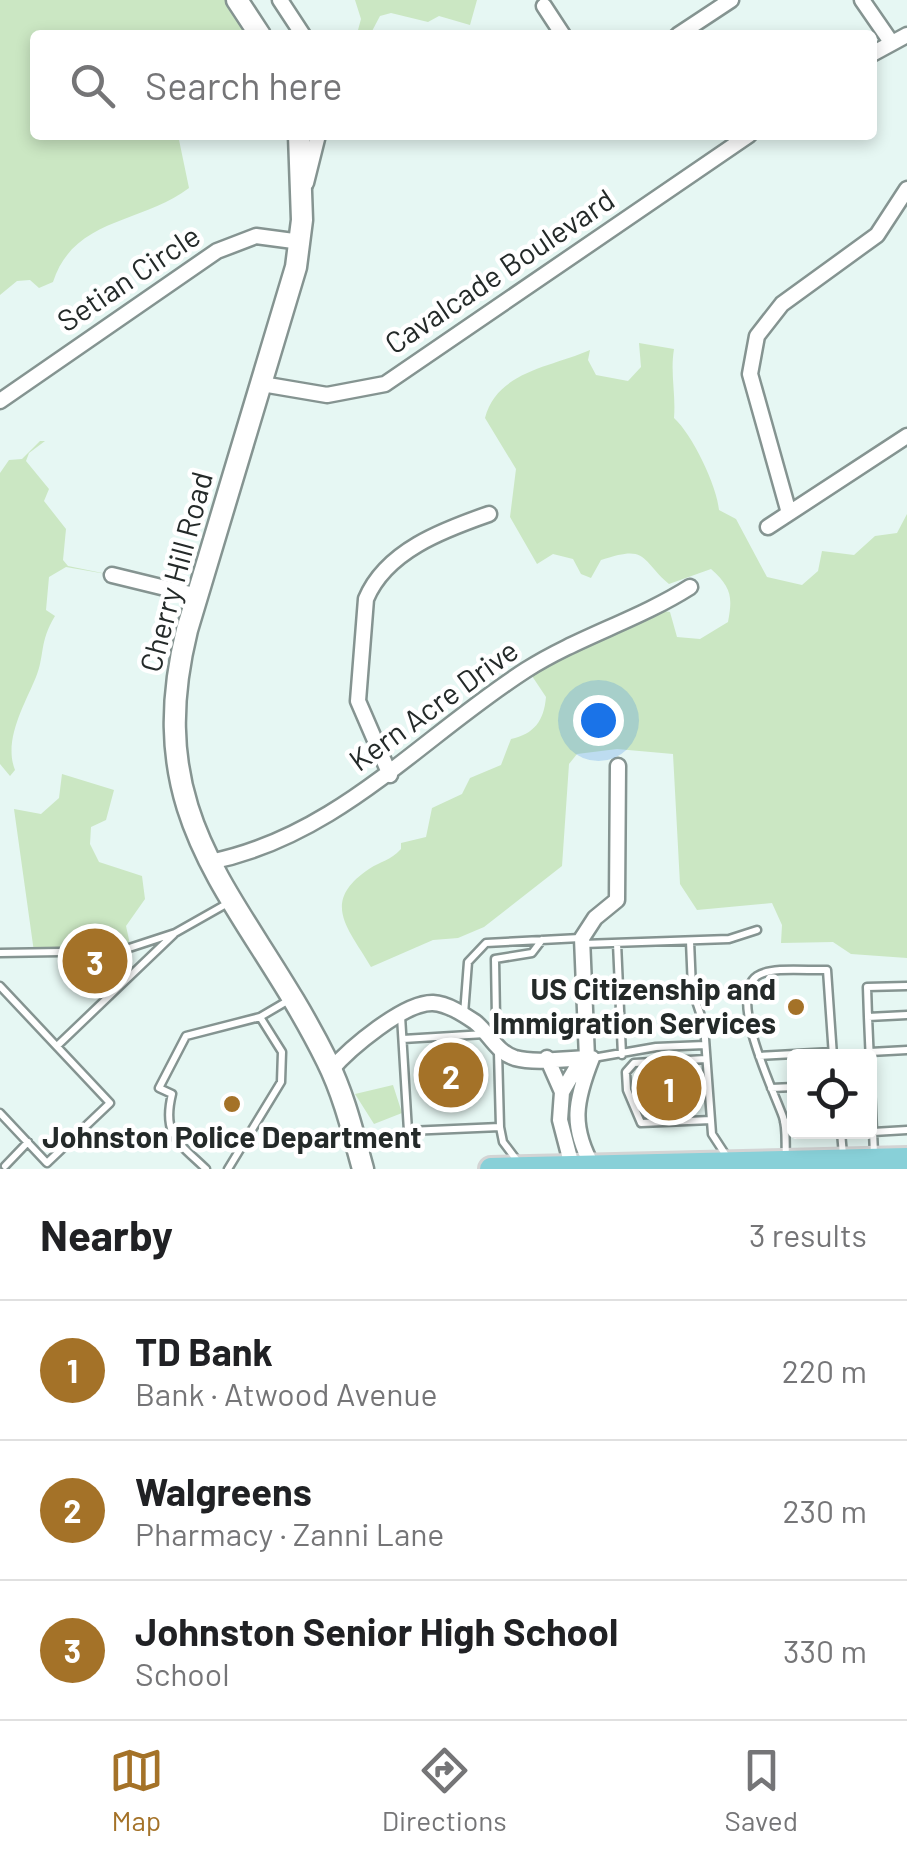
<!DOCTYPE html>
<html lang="en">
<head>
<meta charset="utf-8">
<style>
	body { margin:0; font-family:Barlow,sans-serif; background:#f6f6f6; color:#202124 }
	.controls { position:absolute; right:30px; bottom:30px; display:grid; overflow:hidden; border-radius:10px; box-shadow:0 5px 15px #0003 }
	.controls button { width:90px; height:90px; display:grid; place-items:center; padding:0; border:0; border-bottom:2px solid #e0e0e0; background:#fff; color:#202124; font:50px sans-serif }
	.you { position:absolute; left:598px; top:720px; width:35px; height:35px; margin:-25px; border:8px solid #fff; border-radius:50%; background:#1a73e8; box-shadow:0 0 0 15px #1a73e833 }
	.badge { display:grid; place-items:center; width:65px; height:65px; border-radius:50%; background:#a47228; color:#fff; font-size:32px; font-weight:700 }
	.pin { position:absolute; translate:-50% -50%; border:5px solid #fff; box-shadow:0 2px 10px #0006 }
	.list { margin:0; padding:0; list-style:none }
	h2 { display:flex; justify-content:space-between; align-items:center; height:130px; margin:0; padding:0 40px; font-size:42px }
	h2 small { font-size:32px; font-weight:400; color:#757577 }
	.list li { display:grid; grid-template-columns:65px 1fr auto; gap:30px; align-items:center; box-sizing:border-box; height:140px; padding:0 40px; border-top:2px solid #e0e0e0 }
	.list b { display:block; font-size:38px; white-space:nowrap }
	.list p { margin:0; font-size:32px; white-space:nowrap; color:#757577 }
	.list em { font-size:32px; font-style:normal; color:#757577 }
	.icon { flex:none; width:55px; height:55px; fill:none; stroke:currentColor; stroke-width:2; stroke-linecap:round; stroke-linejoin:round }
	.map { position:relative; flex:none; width:907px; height:1169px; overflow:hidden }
	.search { position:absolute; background:#fff; box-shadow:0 5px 15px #0003; left:30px; right:30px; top:30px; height:110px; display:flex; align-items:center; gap:25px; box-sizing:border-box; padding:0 35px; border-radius:10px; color:#757577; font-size:38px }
	.sheet { height:550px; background:#fff }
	nav { display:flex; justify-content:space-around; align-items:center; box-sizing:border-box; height:140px; border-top:2px solid #e0e0e0; background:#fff; font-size:28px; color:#757577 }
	nav a { display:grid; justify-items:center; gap:5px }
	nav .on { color:#a47228 }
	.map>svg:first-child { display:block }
	.green { fill:#cbe7c3 }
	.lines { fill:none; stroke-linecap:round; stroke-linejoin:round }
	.service-casing { stroke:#859491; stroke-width:11 }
	.minor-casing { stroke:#859491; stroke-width:19 }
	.secondary-casing { stroke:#859491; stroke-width:25 }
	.primary-casing { stroke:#d3d4d4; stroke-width:28 }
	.service { stroke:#fff; stroke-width:6 }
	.minor { stroke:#fff; stroke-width:14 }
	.secondary { stroke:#fff; stroke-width:20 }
	.primary { stroke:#88d0d8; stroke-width:22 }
	.poi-dot { fill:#a47228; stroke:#fff; stroke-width:4 }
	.labels { text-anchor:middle; stroke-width:9; stroke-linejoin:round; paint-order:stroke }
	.street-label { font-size:30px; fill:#242a29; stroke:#fff }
	.poi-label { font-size:30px; font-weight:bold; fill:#242a29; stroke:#fff; text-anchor:end }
</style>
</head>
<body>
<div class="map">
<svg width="907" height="1169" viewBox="0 0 907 1169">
	<rect width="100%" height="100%" fill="#e6f7f3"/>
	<path class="green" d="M0,0h237l22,35h-224v100h143l11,53c-47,36 -115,29 -136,94l-14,6 -9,-8 -13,1 -17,14z
		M355,0h122l-7,25 -31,-9 -11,6 -37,-9 -11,3 -9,17 -7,1 -6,-4 3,-11z
		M639,343l35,6c-4,24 2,45 0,69 18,16 43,68 45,92l17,9 31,58 35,8 16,-14 4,-20 32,4 21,-19 22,-3 10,-19v444l-56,-4 -18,-12 -52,1 1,-18 -10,-22 -75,7 -17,-26 -7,-130 -56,-5 -40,5 -8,10 -7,102 -78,61 -26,11 -25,2 -62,27c-23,-39 -51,-65 -2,-98 12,-8 21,-8 32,-20v-6l25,-6 6,-29 30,-14 8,-16 31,-13 10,-26c23,-5 33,-18 35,-42l-18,-27 130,-60 12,2 7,25 23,2 28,-17c5,-26 3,-35 -17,-53l-42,15c-29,-25 -21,-40 -68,-24l-10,18 -10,-4 -8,-15 -20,-5 -16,10 -27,-47 6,-48 -31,-51c12,-47 67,-51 105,-68l-2,10 8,15 32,6 13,-14z
		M40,441h5l-16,12 -3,8 23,28 -5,12 22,28 -3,31 5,6 44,9 -46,-8 -17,10 -3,33 9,6c-16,26 -10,39 -19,61 -11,27 -33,63 -21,93l-5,6 -10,-12v-291l9,-13 13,-1z
		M62,774l52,16 -8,30 -15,7 -1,17 9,18 43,14 3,23 -19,27 5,23 -97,3 -20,-143 27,5 18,-16z
		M393,1085l9,28 -28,11 -19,-30z"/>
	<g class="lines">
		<defs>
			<path id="service" d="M542,940l-10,13 -37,6 1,59 12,12 78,-2
				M690,941l2,48 12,36 8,109 15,23
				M617,943l5,112
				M583,944l146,-5 28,-9
				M0,953l120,-2 55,-18 53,-30
				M0,986l110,117 -63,60 -47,-50
				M464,1014l4,-52 18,-19 94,-5
				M401,1016l7,115 92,-4 -2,-75
				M260,1017l29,-17
				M868,1017l-1,-30 40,-1
				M403,1039l82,-5
				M57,1046l117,-112
				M870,1052l37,-2
				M759,1056l73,-4
				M593,1058l63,-11 49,-2
				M706,1059l-72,4 -8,9 1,18 14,33 70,-3
				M771,1088l23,-1
				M784,1122l10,-1
				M500,1127l3,15 16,21
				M841,1132l2,23
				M873,1132l34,-2
				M874,1154l-6,-137 39,-2
				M786,1156c-1,-12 1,-27 -3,-39 -9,-26 -56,-120 -26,-141 15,-10 52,-5 70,-6l6,86
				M5,1166l23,-24
				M206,1169c-28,-27 -44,-34 -34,-75l-13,-6 27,-52 74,-19 22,35 -1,30 -53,87"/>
			<path id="minor" d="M280,0l23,35
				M862,0l29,42
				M544,6l19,29
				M678,35l53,-35
				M872,54l35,-19
				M306,183l12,-48
				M262,384l65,11 58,-11 364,-249
				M0,401l217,-150 39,-15 45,6
				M789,513l-39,-139 7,-38 25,-32 95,-69 30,-46
				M768,527l139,-91
				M112,575l86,21
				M390,775l-32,-74 8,-102c20,-48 77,-69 123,-85
				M210,862c128,-26 210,-124 316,-192 52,-33 112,-50 164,-83
				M547,1058l15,34 -2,28 12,46
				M587,1058l-5,-120 13,-20 22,-18 1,-134
				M331,1070c18,-21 73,-68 102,-67 15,1 30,11 42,19 14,11 21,30 40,36 22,6 54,0 77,0 -17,43 -22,68 1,109
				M562,1092l20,-34"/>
			<path id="secondary" d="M237,0l23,35
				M299,135l3,85 -6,47 -109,363c-49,198 60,269 140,431 17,34 26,72 36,108"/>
			<path id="primary" d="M491,1169l416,-10"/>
		</defs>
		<use href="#service" class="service-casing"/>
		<use href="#minor" class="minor-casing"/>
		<use href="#secondary" class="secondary-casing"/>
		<use href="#primary" class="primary-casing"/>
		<use href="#service" class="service"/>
		<use href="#minor" class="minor"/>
		<use href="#secondary" class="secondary"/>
		<use href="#primary" class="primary"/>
	</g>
	<g class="poi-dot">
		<circle cx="796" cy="1007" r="10"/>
		<circle cx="232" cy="1104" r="10"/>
	</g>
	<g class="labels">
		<g class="street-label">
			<text transform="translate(500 272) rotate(-34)" y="10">Cavalcade Boulevard</text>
			<text transform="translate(129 279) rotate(-34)" y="10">Setian Circle</text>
			<text transform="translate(177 572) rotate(-75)" y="10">Cherry Hill Road</text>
			<text transform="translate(434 706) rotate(-36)" y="10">Kern Acre Drive</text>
		</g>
		<g class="poi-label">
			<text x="776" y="1000">US Citizenship and<tspan x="776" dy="34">Immigration Services</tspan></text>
			<text x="232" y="1148" text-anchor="middle">Johnston Police Department</text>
		</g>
	</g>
</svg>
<div class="controls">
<button><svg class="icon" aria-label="locate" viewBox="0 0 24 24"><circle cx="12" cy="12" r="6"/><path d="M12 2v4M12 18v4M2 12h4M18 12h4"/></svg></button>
</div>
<div class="you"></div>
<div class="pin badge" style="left:669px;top:1088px">1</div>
<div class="pin badge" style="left:451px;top:1075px">2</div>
<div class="pin badge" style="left:95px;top:961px">3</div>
<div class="search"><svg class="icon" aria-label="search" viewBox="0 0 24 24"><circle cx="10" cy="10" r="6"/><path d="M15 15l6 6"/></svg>Search here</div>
</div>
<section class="sheet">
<h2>Nearby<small>3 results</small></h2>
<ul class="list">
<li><span class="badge">1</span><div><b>TD Bank</b><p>Bank · Atwood Avenue</p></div><em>220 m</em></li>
<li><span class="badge">2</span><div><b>Walgreens</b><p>Pharmacy · Zanni Lane</p></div><em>230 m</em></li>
<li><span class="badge">3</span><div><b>Johnston Senior High School</b><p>School</p></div><em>330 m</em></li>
</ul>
</section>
<nav>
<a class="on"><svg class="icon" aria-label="map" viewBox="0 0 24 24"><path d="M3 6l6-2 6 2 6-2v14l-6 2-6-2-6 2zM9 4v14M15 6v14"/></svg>Map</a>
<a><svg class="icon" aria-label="directions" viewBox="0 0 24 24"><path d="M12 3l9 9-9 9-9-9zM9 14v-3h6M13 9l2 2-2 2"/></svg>Directions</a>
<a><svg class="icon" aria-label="saved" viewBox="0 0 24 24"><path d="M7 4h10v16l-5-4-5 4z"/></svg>Saved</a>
</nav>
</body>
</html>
